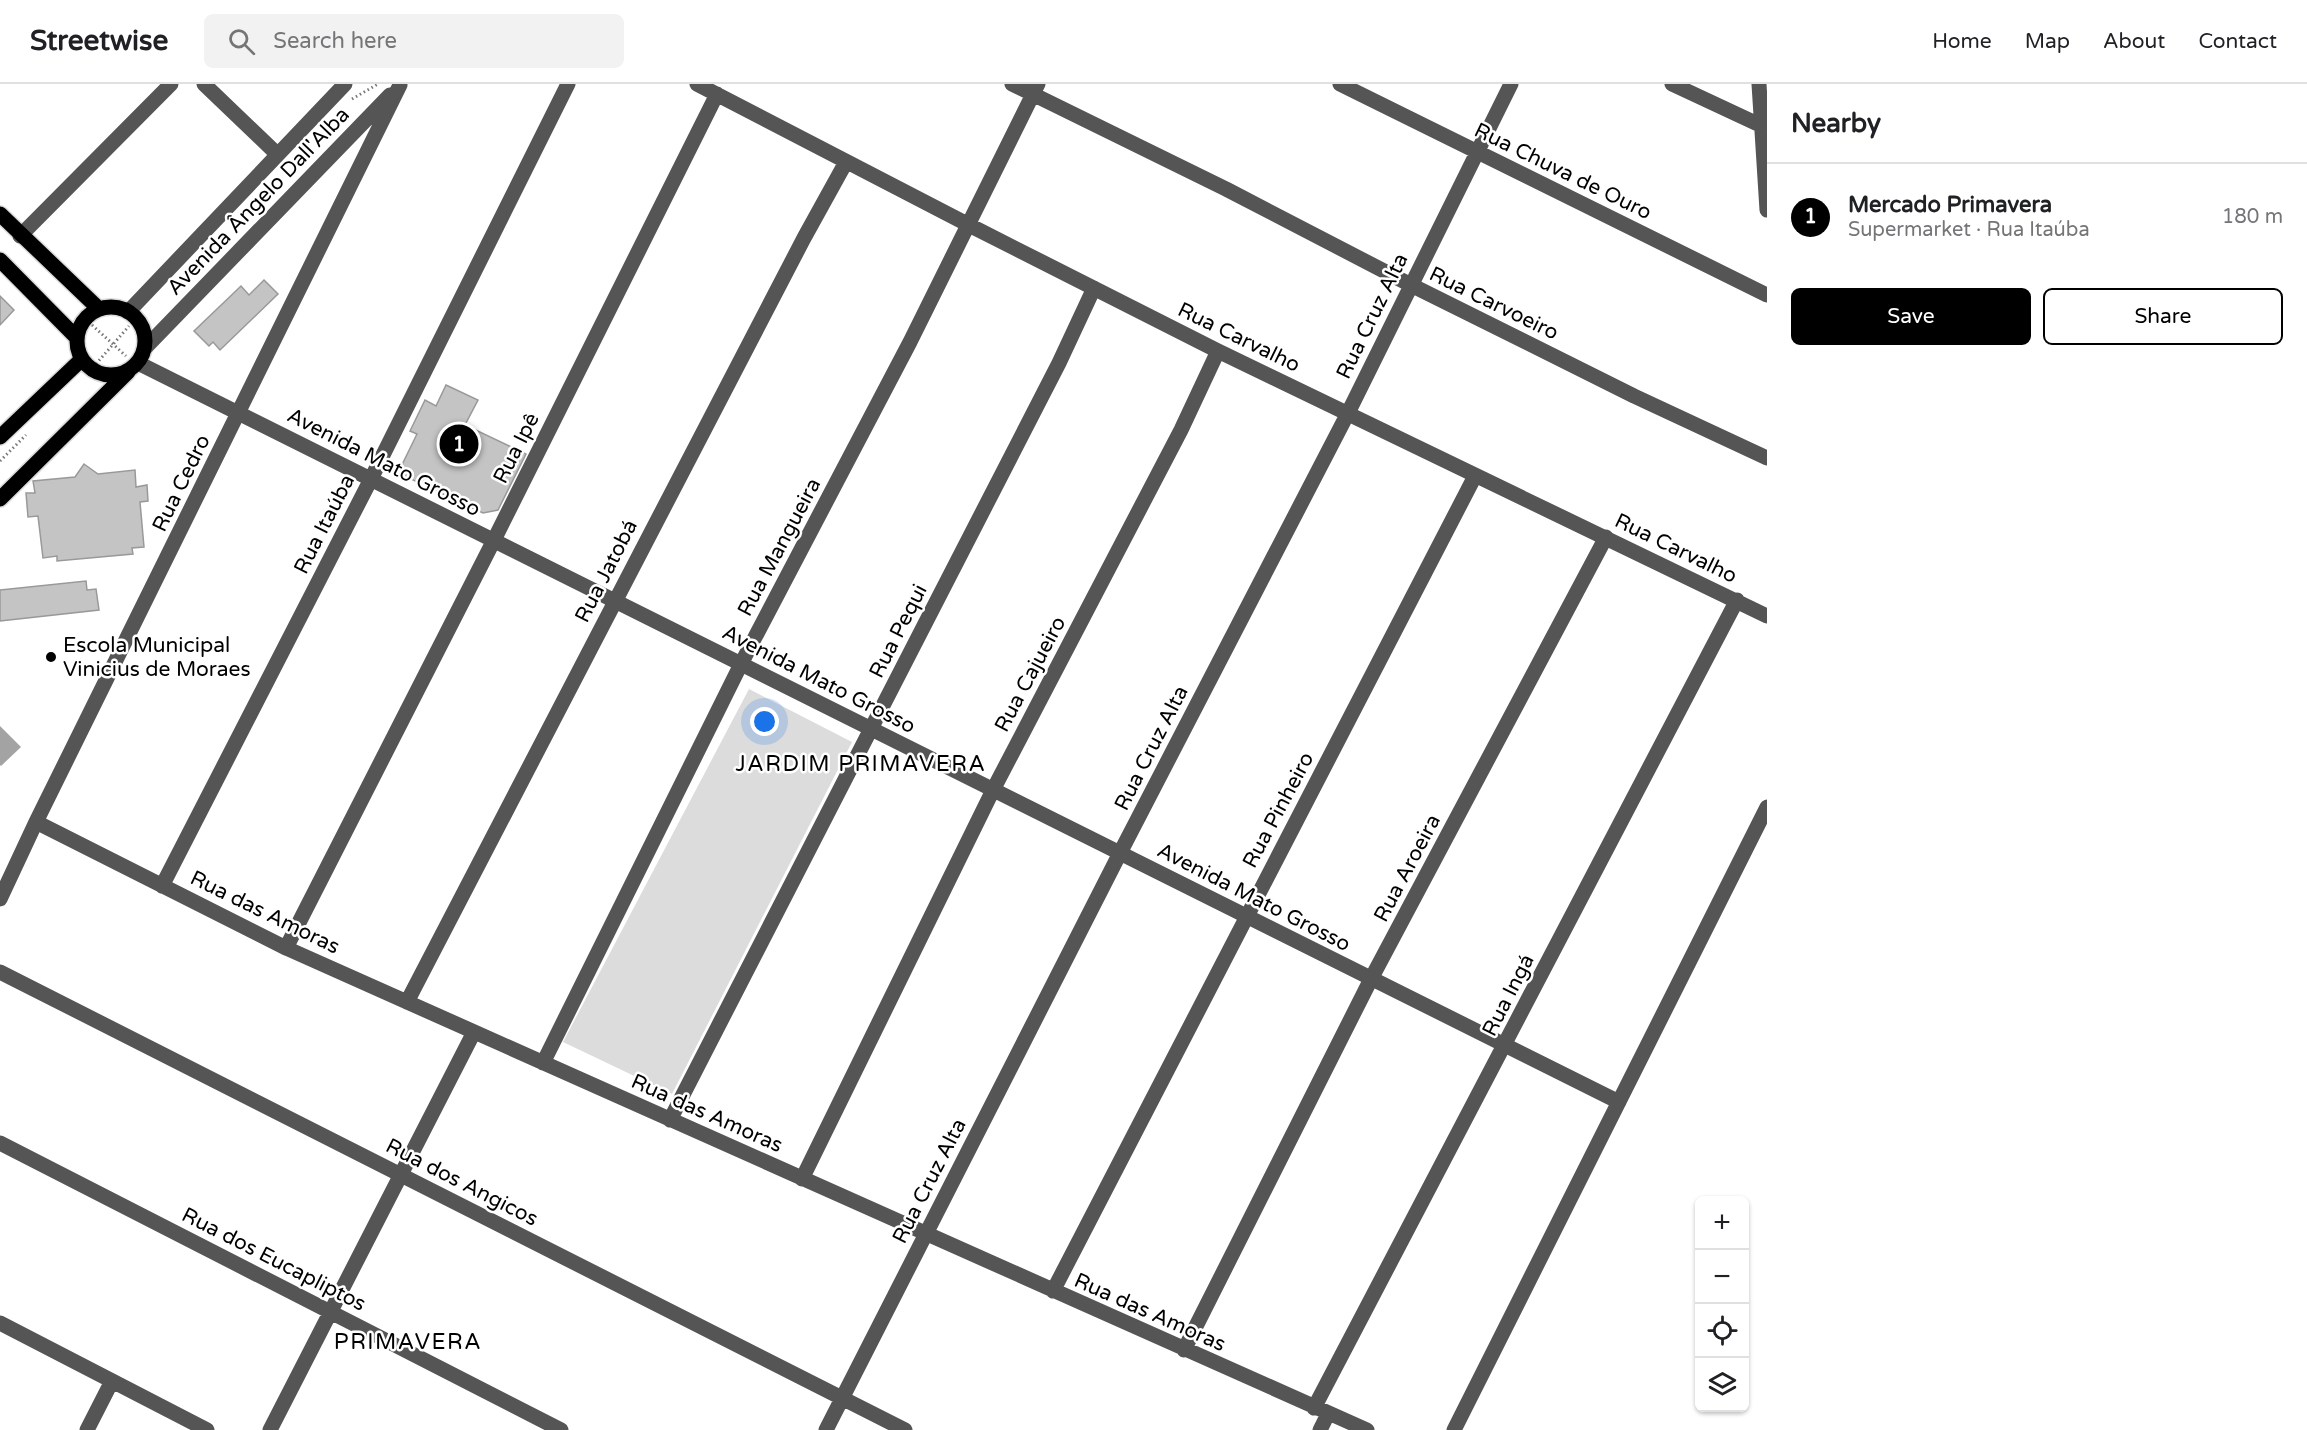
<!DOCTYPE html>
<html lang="en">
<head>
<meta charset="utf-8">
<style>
	body { margin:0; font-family:"Varela Round",sans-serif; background:#f2f2f2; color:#202124 }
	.controls { position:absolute; right:18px; bottom:18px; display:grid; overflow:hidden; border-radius:9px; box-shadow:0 2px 4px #0004 }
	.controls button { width:54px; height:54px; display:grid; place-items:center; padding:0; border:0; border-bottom:2px solid #e0e0e0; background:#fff; color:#202124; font:30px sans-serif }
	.you { position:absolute; left:765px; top:638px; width:21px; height:21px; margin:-15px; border:4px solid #fff; border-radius:50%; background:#1a73e8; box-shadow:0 0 0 9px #1a73e833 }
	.badge { display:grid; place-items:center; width:39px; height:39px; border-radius:50%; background:#000; color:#fff; font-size:20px; font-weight:700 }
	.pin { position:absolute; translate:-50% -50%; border:3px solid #fff; box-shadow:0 2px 6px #0006 }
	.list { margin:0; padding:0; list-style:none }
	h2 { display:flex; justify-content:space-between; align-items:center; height:78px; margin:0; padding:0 24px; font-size:26px }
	h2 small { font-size:20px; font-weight:400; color:#757577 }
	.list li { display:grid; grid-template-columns:39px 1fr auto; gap:18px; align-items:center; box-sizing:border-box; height:108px; padding:0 24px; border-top:2px solid #e0e0e0 }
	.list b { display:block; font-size:22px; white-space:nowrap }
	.list p { margin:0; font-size:20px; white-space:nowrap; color:#757577 }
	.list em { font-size:20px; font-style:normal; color:#757577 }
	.actions { display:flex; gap:12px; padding:18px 24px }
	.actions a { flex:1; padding:14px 0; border:2px solid #000; border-radius:9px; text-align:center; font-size:21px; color:#000 }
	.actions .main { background:#000; color:#fff }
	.icon { flex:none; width:33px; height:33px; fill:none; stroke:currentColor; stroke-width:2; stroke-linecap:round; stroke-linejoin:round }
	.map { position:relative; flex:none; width:1767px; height:1346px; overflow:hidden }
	header { display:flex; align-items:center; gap:36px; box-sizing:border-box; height:84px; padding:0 30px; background:#fff; border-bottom:2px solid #e0e0e0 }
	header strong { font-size:28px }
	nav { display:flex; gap:33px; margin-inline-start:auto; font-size:21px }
	.search { width:420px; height:54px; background:#f2f2f2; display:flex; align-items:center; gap:15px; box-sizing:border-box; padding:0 21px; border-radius:9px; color:#757577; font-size:22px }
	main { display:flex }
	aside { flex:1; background:#fff }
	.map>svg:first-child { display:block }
	.green { fill:#dcdcdc }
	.water { fill:#a3a3a3 }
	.building { fill:#c4c4c4; stroke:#999; stroke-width:1.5 }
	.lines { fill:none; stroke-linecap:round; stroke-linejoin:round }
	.major-casing { stroke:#dbdbdb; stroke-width:18 }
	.path { stroke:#777; stroke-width:3; stroke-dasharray:1.5 3; stroke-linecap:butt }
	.minor { stroke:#555; stroke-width:15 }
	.major { stroke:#000; stroke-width:15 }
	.poi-dot { fill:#000; stroke:#fff; stroke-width:2 }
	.labels { text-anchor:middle; stroke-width:5; stroke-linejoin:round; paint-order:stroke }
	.street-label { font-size:21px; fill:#000; stroke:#fff }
	.poi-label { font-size:21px; fill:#000; stroke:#fff; text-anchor:start }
	.neighbourhood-label { font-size:22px; letter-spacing:1.5px; fill:#000; stroke:#fff }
</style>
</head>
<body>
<header>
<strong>Streetwise</strong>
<div class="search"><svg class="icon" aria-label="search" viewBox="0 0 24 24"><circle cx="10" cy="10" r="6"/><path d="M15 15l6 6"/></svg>Search here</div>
<nav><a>Home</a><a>Map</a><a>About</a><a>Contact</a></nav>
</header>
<main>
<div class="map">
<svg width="1767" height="1346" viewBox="0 0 1767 1346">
	<rect width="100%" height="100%" fill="#fff"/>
	<path class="green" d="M749,605l103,53 -180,352 -109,-52z"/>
	<path class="water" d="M0,642l21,21 -20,19 -1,-1z"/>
	<path class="building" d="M264,196l14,14 -58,56 -7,-8 -4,4 -15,-15 47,-45 8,9z
		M0,212l14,14 -14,15z
		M446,301l32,15 -13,25 61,29 -28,56 -15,3 -85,-40 19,-39 -7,-3 15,-31 11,6z
		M84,380l14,10 37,-4 1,17 11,-2 1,16 -8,1 4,45 -12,1 1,6 -76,7v-5l-14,2 -5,-42 -10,1 -2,-24h9l-2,-12 42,-4z
		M86,497l1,9 9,-1 3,21 -99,11v-31z"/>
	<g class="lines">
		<defs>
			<path id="major" d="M0,130l99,95
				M0,176l77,78
				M77 257a34 34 0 1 1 68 0a34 34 0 1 1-68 0Z
				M0,353l82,-78
				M0,415l128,-127"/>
		</defs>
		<use href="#major" class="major-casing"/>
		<path class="path" d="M352,15l26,-15
			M92,241l34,31
			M96,280l33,-38
			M0,377l26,-26"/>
		<path class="minor" d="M204,0l73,70
			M697,0l272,141 249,126 549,265
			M1012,0l214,105 185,96 223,111 133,62
			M1340,0l427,211
			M1672,0l90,42
			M1759,0l8,126
			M20,152l151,-152
			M128,228l217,-228
			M146,263l244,-252
			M138,279l1481,739
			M36,738l250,126 1081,482
			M162,802l209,-407 197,-395
			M0,815l36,-77 364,-737
			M286,864l208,-408 223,-446
			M0,888l905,458
			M407,918l397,-764 42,-76
			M543,979l198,-399 169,-322 128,-258
			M670,1036l389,-757 35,-75
			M0,1059l561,287
			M802,1095l191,-389 188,-360 37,-79
			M1053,1207l422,-815
			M0,1239l207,107
			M1184,1266l187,-371 235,-442
			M1314,1324l423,-808
			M87,1346l25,-49
			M270,1346l204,-398
			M826,1346l294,-577 228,-440 163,-329
			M1320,1346l8,-16
			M1454,1346l313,-623"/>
		<use href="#major" class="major"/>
	</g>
	<circle class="poi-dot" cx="51" cy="573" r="6"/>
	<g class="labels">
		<g class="street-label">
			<text transform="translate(1563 87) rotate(26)" y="7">Rua Chuva de Ouro</text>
			<text transform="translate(258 117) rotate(-46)" y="7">Avenida Ângelo Dall'Alba</text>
			<text transform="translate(1494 219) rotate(26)" y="7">Rua Carvoeiro</text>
			<text transform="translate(1372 232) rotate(-64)" y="7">Rua Cruz Alta</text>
			<text transform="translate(1239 253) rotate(26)" y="7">Rua Carvalho</text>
			<text transform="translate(516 364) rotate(-63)" y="7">Rua Ipê</text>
			<text transform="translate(384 378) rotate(27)" y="7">Avenida Mato Grosso</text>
			<text transform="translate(181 399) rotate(-64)" y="7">Rua Cedro</text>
			<text transform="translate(324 440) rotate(-63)" y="7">Rua Itaúba</text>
			<text transform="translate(779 463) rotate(-62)" y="7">Rua Mangueira</text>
			<text transform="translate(1676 464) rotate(26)" y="7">Rua Carvalho</text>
			<text transform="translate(606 487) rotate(-63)" y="7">Rua Jatobá</text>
			<text transform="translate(898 547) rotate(-63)" y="7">Rua Pequi</text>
			<text transform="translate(1030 590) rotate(-62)" y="7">Rua Cajueiro</text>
			<text transform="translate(819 595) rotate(27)" y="7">Avenida Mato Grosso</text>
			<text transform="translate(1151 664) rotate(-63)" y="7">Rua Cruz Alta</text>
			<text transform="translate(1278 726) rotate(-62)" y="7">Rua Pinheiro</text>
			<text transform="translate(1407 784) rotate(-62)" y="7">Rua Aroeira</text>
			<text transform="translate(1254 813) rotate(27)" y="7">Avenida Mato Grosso</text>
			<text transform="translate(265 828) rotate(26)" y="7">Rua das Amoras</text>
			<text transform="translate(1508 911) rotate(-63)" y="7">Rua Ingá</text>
			<text transform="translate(707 1029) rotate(24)" y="7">Rua das Amoras</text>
			<text transform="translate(929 1097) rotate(-63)" y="7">Rua Cruz Alta</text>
			<text transform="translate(462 1098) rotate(27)" y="7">Rua dos Angicos</text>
			<text transform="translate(274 1175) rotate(27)" y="7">Rua dos Eucapliptos</text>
			<text transform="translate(1150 1228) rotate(24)" y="7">Rua das Amoras</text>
		</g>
		<g class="poi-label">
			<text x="63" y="568">Escola Municipal<tspan x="63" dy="24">Vinicius de Moraes</tspan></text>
		</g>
		<g class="neighbourhood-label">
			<text x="861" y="687">JARDIM PRIMAVERA</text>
			<text x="408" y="1265">PRIMAVERA</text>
		</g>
	</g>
</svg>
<div class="controls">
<button>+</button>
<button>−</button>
<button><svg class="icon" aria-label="locate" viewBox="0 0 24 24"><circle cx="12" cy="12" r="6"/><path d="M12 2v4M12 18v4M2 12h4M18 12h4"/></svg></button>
<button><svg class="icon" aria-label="layers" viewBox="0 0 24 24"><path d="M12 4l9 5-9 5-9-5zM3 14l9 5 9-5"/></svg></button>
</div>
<div class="you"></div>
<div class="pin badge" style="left:459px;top:360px">1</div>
</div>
<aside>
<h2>Nearby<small></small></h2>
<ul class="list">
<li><span class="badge">1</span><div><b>Mercado Primavera</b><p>Supermarket · Rua Itaúba</p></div><em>180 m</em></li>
</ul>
<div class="actions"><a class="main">Save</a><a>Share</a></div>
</aside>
</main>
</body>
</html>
